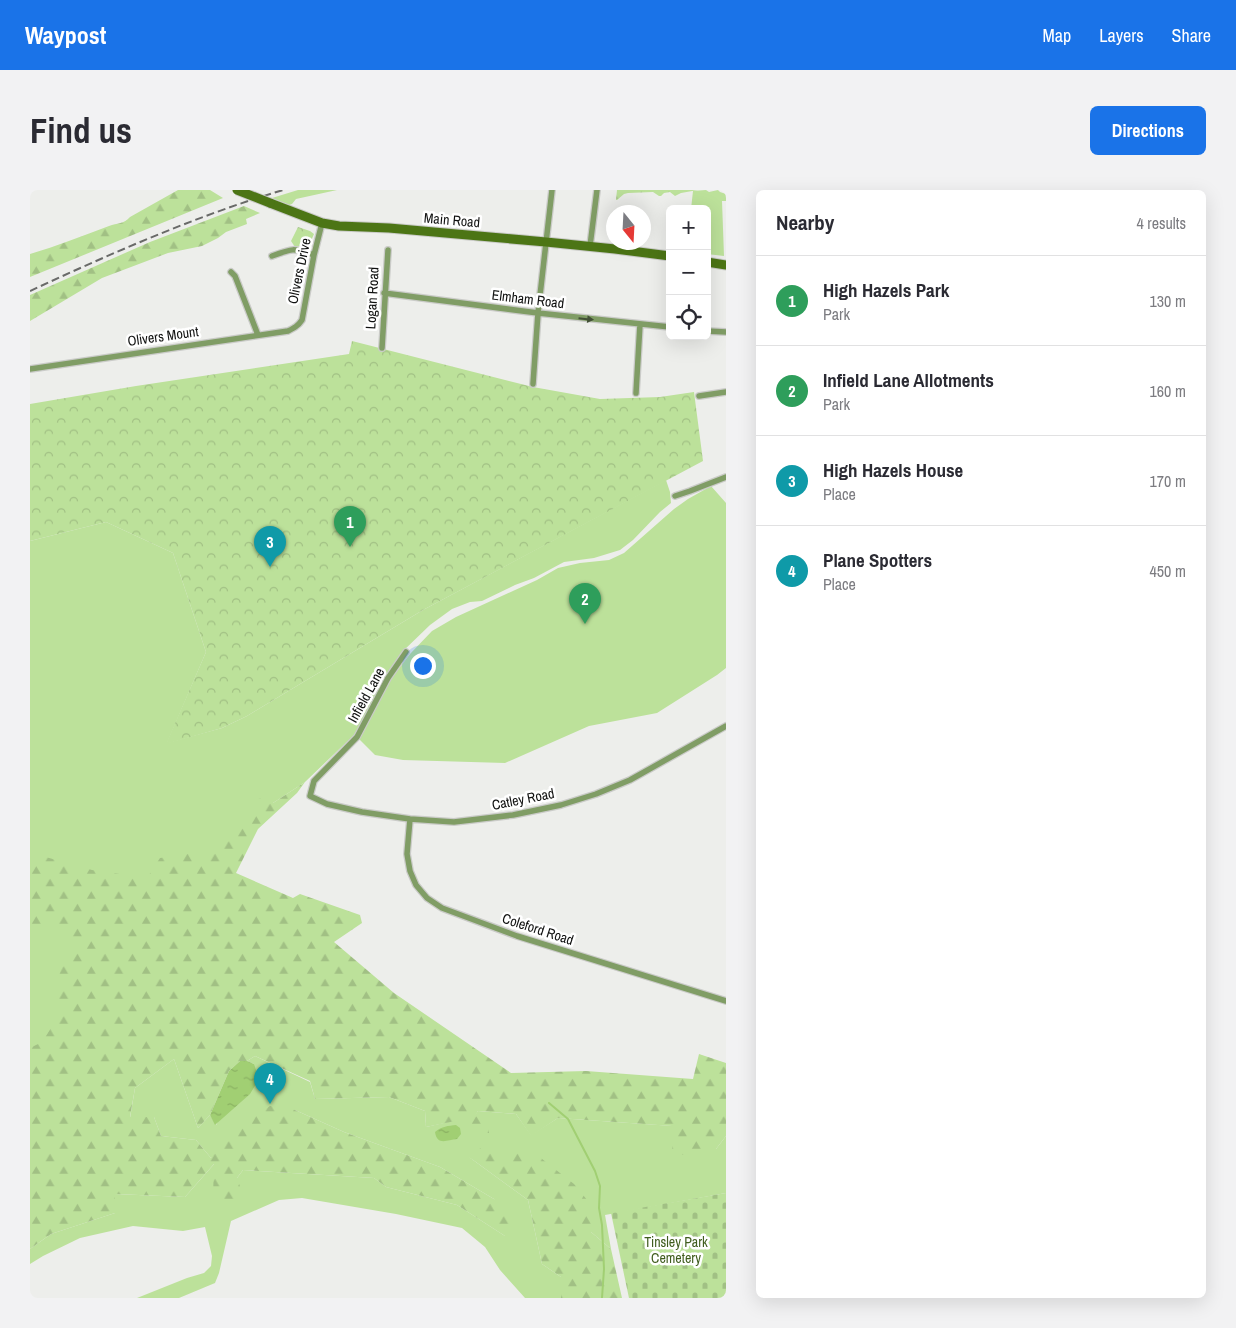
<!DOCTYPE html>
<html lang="en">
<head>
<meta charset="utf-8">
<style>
	body { margin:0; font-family:"Archivo Narrow",sans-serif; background:#f2f2f3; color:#2b2b33 }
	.controls { position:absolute; right:15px; top:15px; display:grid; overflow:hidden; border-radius:8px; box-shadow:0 5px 20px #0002 }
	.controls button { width:45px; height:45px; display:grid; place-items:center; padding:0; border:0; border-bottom:1px solid #e1e1e2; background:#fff; color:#2b2b33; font:25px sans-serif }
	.compass { position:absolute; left:576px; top:15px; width:45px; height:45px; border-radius:50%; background:#fff; box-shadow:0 5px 20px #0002; rotate:162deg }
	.you { position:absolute; left:392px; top:475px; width:18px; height:18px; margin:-12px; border:4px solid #fff; border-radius:50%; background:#1a73e8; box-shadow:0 0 0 8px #1a73e833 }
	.badge { display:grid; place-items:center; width:32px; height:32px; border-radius:50%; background:#1a73e8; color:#fff; font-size:16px; font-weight:700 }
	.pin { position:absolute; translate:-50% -41px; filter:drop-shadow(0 1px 2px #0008) }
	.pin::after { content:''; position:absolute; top:26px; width:18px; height:15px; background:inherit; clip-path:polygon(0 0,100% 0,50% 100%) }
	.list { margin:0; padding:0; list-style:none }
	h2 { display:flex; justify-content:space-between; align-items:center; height:65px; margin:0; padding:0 20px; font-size:21px }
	h2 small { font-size:16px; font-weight:400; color:#7c7c81 }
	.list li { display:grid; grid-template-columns:32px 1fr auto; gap:15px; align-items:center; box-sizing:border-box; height:90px; padding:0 20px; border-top:1px solid #e1e1e2 }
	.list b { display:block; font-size:19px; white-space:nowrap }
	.list p { margin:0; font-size:16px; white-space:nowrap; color:#7c7c81 }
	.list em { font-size:16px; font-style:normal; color:#7c7c81 }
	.icon { flex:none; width:28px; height:28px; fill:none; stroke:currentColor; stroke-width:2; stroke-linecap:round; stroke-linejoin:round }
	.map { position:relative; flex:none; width:696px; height:1108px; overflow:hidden; border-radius:8px }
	header { display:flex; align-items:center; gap:30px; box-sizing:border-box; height:70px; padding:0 25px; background:#1a73e8; color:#fff }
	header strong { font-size:24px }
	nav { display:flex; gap:28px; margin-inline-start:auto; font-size:18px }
	.intro { display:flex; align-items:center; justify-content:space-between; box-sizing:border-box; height:120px; padding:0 30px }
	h1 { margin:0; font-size:35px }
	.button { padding:12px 22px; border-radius:8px; background:#1a73e8; color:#fff; font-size:18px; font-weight:700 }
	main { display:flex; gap:30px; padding:0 30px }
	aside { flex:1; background:#fff; border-radius:8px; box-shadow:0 5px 20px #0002 }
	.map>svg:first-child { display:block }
	.green { fill:#bce19a }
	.forest { fill:url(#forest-firs) }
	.cemetery { fill:url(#cemetery-stones) }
	.park { fill:url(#park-crowns) }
	.water { fill:url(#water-ripples) }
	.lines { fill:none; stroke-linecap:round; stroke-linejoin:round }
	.stream { stroke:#a1cf73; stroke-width:2 }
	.minor-casing { stroke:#cacbc8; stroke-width:8 }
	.secondary-casing { stroke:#cacbc8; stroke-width:11 }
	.minor { stroke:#809d65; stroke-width:5.5 }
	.secondary { stroke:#4c7515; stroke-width:9 }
	.rail { stroke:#696a68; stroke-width:2; stroke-dasharray:8 4; stroke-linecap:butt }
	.secondary-bridge-casing { stroke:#cacbc8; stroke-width:11; stroke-linecap:butt }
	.secondary-bridge { stroke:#4c7515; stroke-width:9 }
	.oneway { fill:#425036 }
	.labels { text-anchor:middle; stroke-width:5; stroke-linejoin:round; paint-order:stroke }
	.street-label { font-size:14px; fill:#101110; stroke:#fff }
	.park-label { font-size:14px; fill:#405d1e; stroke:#fff }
</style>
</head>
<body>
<header>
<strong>Waypost</strong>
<nav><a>Map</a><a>Layers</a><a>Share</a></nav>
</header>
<div class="intro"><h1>Find us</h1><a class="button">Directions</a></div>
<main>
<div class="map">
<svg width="696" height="1108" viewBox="0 0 696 1108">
	<defs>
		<pattern id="forest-firs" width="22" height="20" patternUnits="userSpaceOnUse" patternTransform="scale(1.25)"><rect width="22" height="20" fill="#bce19a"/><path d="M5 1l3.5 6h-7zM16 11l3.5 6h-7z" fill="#a1c084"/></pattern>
		<pattern id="cemetery-stones" width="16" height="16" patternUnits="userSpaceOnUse" patternTransform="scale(1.25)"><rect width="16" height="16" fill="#bce19a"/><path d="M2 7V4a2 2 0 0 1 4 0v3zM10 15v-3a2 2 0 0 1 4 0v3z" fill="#a1c084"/></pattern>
		<pattern id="park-crowns" width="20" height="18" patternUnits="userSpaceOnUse" patternTransform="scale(1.25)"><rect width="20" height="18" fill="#bce19a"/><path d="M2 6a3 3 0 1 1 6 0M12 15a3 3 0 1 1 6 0" fill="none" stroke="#a1c084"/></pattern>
		<pattern id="water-ripples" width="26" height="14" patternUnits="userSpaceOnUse" patternTransform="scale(1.25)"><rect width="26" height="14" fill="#a1cf73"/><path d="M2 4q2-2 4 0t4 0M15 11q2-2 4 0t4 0" fill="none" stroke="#8ab162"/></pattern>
	</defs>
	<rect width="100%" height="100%" fill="#edeeeb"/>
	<path class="green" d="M268,0h39l-41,9 -4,5 -3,1 -17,-7z
		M676,0l3,2 9,-2 2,2 6,2v7h-4l2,55 -17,-2v-45h-16l2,-18z
		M636,290l4,12 1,11 -11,9 -27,28 -13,10 -26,8 -30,4 -30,16 -19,7 -33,16 -12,1 -18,7 -22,16 -29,28 -14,21 -19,40 -14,21 -49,47 -32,21 -243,258v-520l76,-19 67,31 33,99 -39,91 55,-15 25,-12 176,-106z
		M681,296l15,17v165l-9,7 -60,38 -68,13 -84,37 -102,-3 -28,-5 -16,-16 32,-60 19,-25 22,-23 24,-14 81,-37 21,-12 22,-5 29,-3 15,-7 50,-44 14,-10z
		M225,866l55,26 5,17 74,-2 36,14 1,16 48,-11 4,-5 38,3 15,21 27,-17 115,8 43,23 10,-13v57l-121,22 6,34 -20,-17 -122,-75 59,43 14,64 19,13v21h-36l-25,-28 -15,-23 -23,-19 -66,-14 -94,-16 -23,2 -48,21 -12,52 -4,10 -36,15h-42l50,-20 17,-5 7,-7 1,-10 -7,-29 -22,4 -50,-5 -53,12 -37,18 -13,8v-15l21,-15 64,-21v-19l70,3 30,-34 22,15 6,-8 131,8 12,9 71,18 48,31 -11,-37 -54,-32 -96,-35 -49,-22 -84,48 -15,-18 -35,-4 -7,-19 -24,1 5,-30 39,-29 24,69 12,-13 6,10 38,-61 -7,-3z"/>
	<path class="forest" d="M148,0h32l13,8 -193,79v-23c27,-8 52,-18 79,-28 8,-3 15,-2 21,-9z
		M587,0h81l-17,3 -6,3 -5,-4 -6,1 -3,3h-2l-6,-4 -25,1 -4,1 -7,6h-1z
		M214,16l16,7 -14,6 1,5 -21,8 -8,6 -16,8 -34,7 -66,25 -72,43v-26l120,-53z
		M275,592l-8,11 -39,36 -22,44 57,25 7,-4 60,21 2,8 -28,19 60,51 117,80 75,-2 107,8 6,-25 27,9v73l-10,13 -20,10 -24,-8v-25l-114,-8 -27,18 -15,-22 -38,-3 -3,5 14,3v14l-22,-1 -7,-12 -34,7 -1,-16 -36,-14 -74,2 -5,-18 -55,-25 -8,5h-7l-11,10 -19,44 -12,13 -24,-69 -39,29 -5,29h24l7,19 35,4 15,18 12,-19 47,-33 25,4 49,22 96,35 54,32 15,16 1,14 -5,7 -48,-31 -71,-18 -12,-9 -131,-8 -6,8 5,14 -7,10 -22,-6 1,-32 -29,33 -70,-3v19l-64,21 -21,15v-201l12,-6 14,-22 -1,-34 10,-27 19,-15 -32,-18h-22v-62l5,-4 7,-4 50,14 55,8 13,-20 48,-7 26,-15 14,-17 5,-19 11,-2 9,5z
		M452,957l55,8 37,29 18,22 -1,26 20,17 11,49h-61v-21l-19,-13 -14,-64 -59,-43z"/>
	<path class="cemetery" d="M696,1003v105h-97l-18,-85z"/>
	<path class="park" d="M268,37l12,4 4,3 -4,9 -15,4 -4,-6z
		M322,151l181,46 67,12 60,-2 34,-5 9,69 -280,149 -176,106 -25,12 -56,16 40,-92 -33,-99 -67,-31 -76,19v-137l106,-18 213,-32z"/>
	<path class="water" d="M210,871h7l7,3 5,15 -9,15 -35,31 -5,-10 19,-44z
		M426,935l4,3 1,6 -4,5c-10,1 -20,7 -22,-7 7,-6 13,-6 21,-7z"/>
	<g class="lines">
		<path class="stream" d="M519,913l19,16 27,52 5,15 -1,22 3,17 2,44 -2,29"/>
		<defs>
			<path id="minor" d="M560,56l7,-56
				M242,66c21,-8 21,-8 42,-1
				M201,82l4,4 23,59
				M354,103l154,20 132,14
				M677,141l19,1
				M352,158l6,-98
				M0,179l258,-38c6,-3 10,-5 14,-11l12,-65 8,-32
				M503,194l5,-71 14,-123
				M606,203l4,-69
				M669,206l27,-4
				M645,306l15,-5 36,-14
				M376,462l-18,26 -31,59 -43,44 -4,15 17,8 35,8 48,7 44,3 59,-7 48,-10 35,-11 34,-14 96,-54
				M380,629l-3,35 3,17 6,14 11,13 15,10 75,28 209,65"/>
			<path id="secondary" d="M240,13l52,20 17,3 50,2 157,14 69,7 55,7
				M677,72l19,3"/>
		</defs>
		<use href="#minor" class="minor-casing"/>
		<use href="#secondary" class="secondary-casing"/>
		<use href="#minor" class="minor"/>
		<use href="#secondary" class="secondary"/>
		<path class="rail" d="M0,101c82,-38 166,-75 253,-101"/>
		<defs>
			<path id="secondary-bridge" d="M207,0l33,13"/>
		</defs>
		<use href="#secondary-bridge" class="secondary-bridge-casing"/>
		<use href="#secondary-bridge" class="secondary-bridge"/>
	</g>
	<defs><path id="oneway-solid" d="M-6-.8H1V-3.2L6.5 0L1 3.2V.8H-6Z" transform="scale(1.25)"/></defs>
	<use class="oneway" href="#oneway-solid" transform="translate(556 129) rotate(6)"/>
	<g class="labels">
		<g class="street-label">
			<text transform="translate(422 30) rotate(5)" y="5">Main Road</text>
			<text transform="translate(269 81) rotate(-78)" y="5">Olivers Drive</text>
			<text transform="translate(342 108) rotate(-87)" y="5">Logan Road</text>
			<text transform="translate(498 109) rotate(7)" y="5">Elmham Road</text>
			<text transform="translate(133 146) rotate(-8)" y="5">Olivers Mount</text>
			<text transform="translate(336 505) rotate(-61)" y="5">Infield Lane</text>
			<text transform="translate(493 609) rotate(-11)" y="5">Catley Road</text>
			<text transform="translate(508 739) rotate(18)" y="5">Coleford Road</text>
		</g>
		<g class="park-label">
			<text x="646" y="1057">Tinsley Park<tspan x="646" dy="16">Cemetery</tspan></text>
		</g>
	</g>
</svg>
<div class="controls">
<button>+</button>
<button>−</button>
<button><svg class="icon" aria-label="locate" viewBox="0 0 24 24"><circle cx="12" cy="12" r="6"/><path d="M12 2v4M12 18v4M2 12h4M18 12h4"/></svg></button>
</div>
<svg class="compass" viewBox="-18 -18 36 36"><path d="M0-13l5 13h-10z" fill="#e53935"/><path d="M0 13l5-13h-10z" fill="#7c7c81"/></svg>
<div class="you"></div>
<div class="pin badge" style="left:320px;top:357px;background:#2e9e5b">1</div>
<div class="pin badge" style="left:555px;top:434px;background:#2e9e5b">2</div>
<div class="pin badge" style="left:240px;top:377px;background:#0f9aa8">3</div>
<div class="pin badge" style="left:240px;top:914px;background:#0f9aa8">4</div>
</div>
<aside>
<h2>Nearby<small>4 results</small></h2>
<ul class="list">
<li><span class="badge" style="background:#2e9e5b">1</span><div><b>High Hazels Park</b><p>Park</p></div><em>130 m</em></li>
<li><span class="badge" style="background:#2e9e5b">2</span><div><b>Infield Lane Allotments</b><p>Park</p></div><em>160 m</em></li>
<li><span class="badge" style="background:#0f9aa8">3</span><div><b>High Hazels House</b><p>Place</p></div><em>170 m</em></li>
<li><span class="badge" style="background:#0f9aa8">4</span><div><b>Plane Spotters</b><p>Place</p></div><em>450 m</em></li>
</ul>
</aside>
</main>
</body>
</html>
